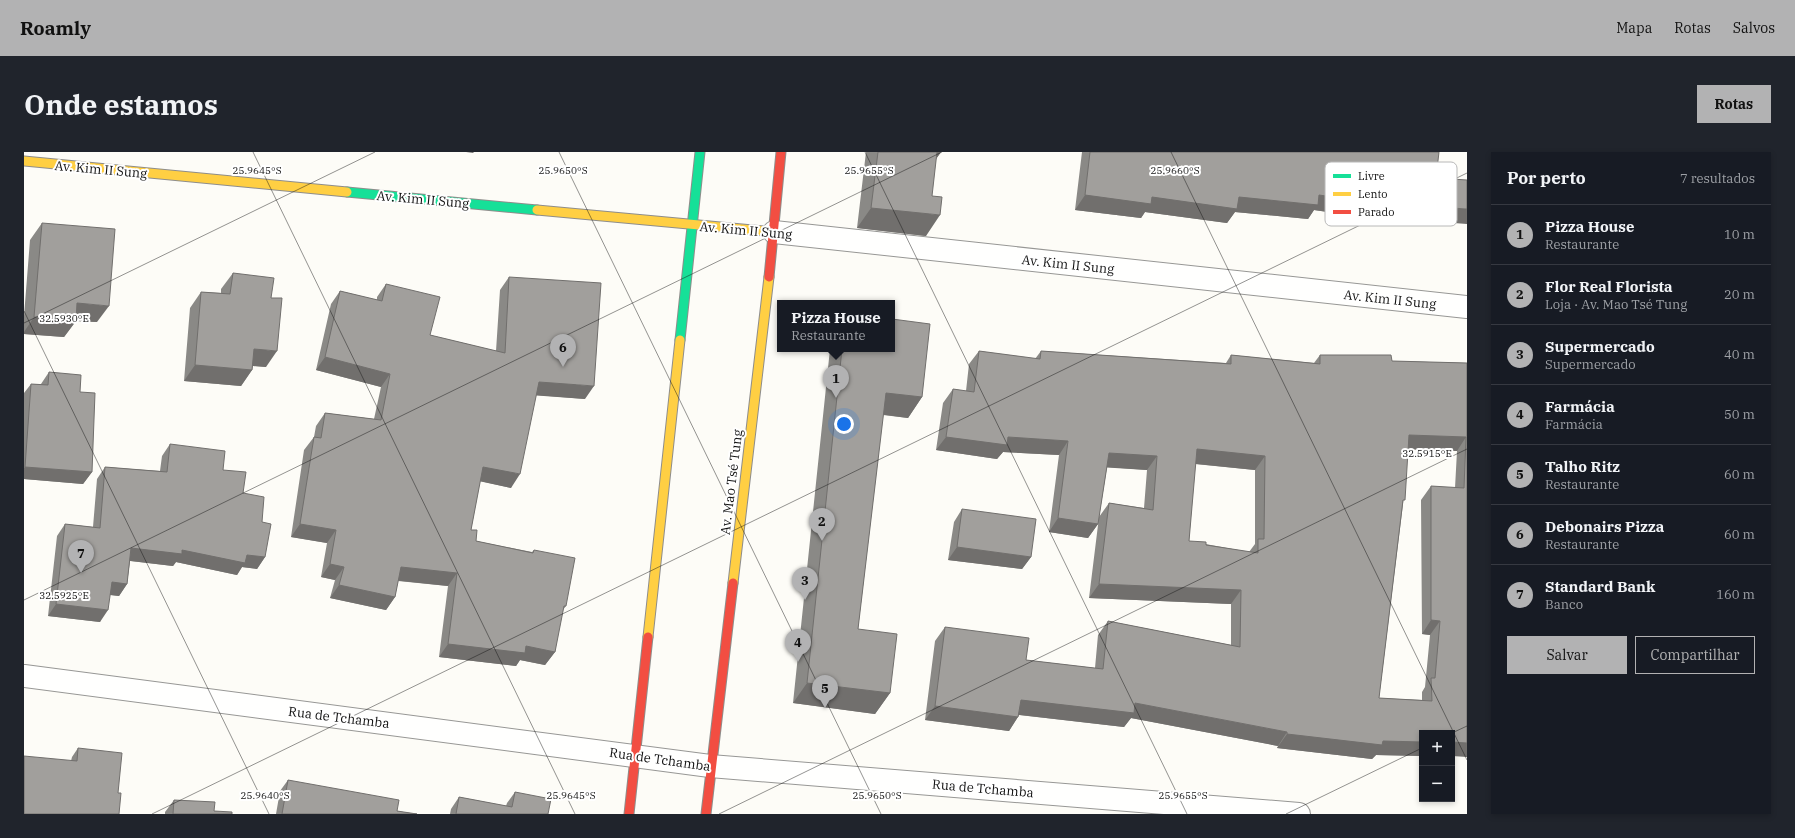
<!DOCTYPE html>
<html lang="pt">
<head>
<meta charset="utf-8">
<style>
	body { margin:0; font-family:"IBM Plex Serif",serif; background:#20242c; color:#f1f3f6 }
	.controls { position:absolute; right:12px; bottom:12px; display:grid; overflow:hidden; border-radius:0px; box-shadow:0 2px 6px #0003 }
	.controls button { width:36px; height:36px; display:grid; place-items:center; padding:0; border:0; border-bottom:1px solid #363941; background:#171b24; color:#f1f3f6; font:20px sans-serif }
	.you { position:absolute; left:820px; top:272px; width:14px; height:14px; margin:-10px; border:3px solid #fff; border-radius:50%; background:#1a73e8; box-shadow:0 0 0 6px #1a73e833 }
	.badge { display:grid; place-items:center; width:26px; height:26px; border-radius:50%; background:#b2b2b3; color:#111; font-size:13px; font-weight:700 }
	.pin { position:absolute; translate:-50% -33px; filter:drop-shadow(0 1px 2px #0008) }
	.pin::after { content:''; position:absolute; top:21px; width:14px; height:12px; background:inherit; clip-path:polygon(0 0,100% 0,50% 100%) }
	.popup { position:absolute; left:753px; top:148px; width:118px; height:52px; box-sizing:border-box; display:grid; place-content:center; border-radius:0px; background:#171b24; filter:drop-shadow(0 1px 3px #0005); font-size:13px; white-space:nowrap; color:#9ea1a6 }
	.popup b { font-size:15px; color:#f1f3f6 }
	.popup::after { content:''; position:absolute; left:50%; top:100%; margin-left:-8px; border:8px solid transparent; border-top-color:#171b24 }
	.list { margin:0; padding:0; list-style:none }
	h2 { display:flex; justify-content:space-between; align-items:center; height:52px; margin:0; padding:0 16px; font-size:17px }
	h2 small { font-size:13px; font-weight:400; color:#9ea1a6 }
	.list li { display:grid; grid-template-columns:26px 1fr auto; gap:12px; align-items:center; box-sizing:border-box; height:60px; padding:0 16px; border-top:1px solid #363941 }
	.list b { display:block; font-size:15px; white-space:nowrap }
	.list p { margin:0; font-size:13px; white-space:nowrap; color:#9ea1a6 }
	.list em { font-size:13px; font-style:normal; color:#9ea1a6 }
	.actions { display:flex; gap:8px; padding:12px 16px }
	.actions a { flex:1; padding:9px 0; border:1px solid #b2b2b3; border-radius:0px; text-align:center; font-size:14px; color:#b2b2b3 }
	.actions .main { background:#b2b2b3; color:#111 }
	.map { position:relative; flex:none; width:1443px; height:662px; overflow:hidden; border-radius:0px }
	header { display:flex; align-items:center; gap:24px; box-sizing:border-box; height:56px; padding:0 20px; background:#b2b2b3; color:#111 }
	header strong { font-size:19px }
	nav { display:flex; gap:22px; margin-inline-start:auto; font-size:14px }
	.intro { display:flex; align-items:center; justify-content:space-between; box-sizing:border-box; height:96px; padding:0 24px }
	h1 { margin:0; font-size:28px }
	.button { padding:10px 18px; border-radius:0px; background:#b2b2b3; color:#111; font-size:14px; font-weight:700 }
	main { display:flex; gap:24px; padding:0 24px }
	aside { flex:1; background:#171b24; border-radius:0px; box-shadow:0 2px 6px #0003 }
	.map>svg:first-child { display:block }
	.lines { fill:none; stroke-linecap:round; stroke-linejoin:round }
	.street-casing { stroke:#979795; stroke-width:24 }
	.fast-casing { stroke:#8e8d8b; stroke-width:11 }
	.slow-casing { stroke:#8e8d8b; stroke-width:11 }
	.jam-casing { stroke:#8e8d8b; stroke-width:11 }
	.street { stroke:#fffffe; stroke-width:22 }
	.fast { stroke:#16e098; stroke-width:9 }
	.slow { stroke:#ffcf43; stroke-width:9 }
	.jam { stroke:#f24e42; stroke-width:9 }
	.wall { fill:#8a8986; fill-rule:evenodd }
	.shaded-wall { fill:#716f6d }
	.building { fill:#a19f9c; stroke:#716f6d; fill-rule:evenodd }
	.ticks { fill:none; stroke:#111; stroke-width:1; stroke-opacity:0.45 }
	.labels { text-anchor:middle; stroke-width:4; stroke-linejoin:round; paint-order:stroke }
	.street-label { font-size:13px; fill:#111; stroke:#fff }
	.key { fill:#fff; stroke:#b8b8b8; stroke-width:1 }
	.key-label { font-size:11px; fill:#111 }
	.ticks-label { font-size:10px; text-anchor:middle; fill:#111; stroke:#fff; stroke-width:4; stroke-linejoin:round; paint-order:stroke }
</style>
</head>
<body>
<header>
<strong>Roamly</strong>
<nav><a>Mapa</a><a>Rotas</a><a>Salvos</a></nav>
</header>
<div class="intro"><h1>Onde estamos</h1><a class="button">Rotas</a></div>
<main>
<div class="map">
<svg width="1443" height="662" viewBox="0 0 1443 662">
	<rect width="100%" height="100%" fill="#fdfcf7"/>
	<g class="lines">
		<defs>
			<path id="street" d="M750,80l693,75
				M0,524l686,90 589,48"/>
			<path id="fast" d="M323,40l190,18
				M656,188l20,-188"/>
			<path id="slow" d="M0,9l323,31
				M513,58l237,22
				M709,431l36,-306
				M624,485l32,-297"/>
			<path id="jam" d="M745,125l12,-125
				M605,662l19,-177
				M682,662l27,-231"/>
		</defs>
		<use href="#street" class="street-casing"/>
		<use href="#fast" class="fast-casing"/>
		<use href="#slow" class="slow-casing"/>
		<use href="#jam" class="jam-casing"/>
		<use href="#street" class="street"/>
		<use href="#fast" class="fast"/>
		<use href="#slow" class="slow"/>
		<use href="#jam" class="jam"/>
	</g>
	<path class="wall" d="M842,0h75l-5,7 -10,77 -69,-8z
		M1058,0h357l-25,68 -3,4 -97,-14 -6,9 -73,-7 -8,11 -82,-11 -4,6 -66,-8z
		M18,71l55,99 -21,-1 -12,16 -40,-3v-18l6,-76z
		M209,121l38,25 -5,69 -13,-1 -1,4 -11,16 -57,-5 6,-73 11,-16 20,1v-4z
		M485,125l76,122 -49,-4 -25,93 -31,-7 -9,49 5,11 56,11 2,-2 32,56 -4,5 -7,41 -10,13 -25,-5 -4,6 -77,-9 9,-71 -50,-5 -3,16 -9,13 -56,-12 5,-18 -14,-3 6,-34 -36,-6 13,-87 10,-13 2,-11 9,-13 49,6 7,-32 -65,-17 15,-66 9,-13 37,9v-3l9,-13 44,51 66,16 4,-61z
		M806,197h62l30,48 -14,21 -25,-3 -25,214 32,64 -15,21 -82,-11z
		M955,199l56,8 6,-8 185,12 5,-8 83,8 6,-8 72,6 75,2v394l-45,-24v23l-46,-1 -4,4 -95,-11 1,-2 -147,-28 -7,9 -105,-12 -10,16 -84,-11 10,-79 10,-14 81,33 69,8 3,-33 10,-14 123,24v-41l-142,-6 10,-81 10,-14 35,5 3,-38 -40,-3 -9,57 -10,14 -39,-6 10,-77 -56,-3 -6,7 -61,-9 7,-47 10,-14 13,2 3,-27zM1384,297l49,2 -2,37 -24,-2 -10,14 1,134 8,1 -5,52 -3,5v8l-43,-2 24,-194zM1171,312l60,6v74l-6,8 -60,-11z
		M25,220l31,20 12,80 -9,12 -59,-5v-86l7,-9h10z
		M146,292l53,26 20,23 19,29 3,35 -8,12 -15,-2 -5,8 -61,-13 -3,4 -43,-5 -3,23 -8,12 -9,-1 -10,27 -52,-6 9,-80 8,-12 28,3 4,-48 8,-12 55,4 2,-15z
		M938,357l69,48 -9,12 -74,-9 6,-38z
		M54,596l40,45 -47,-32 1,-4z
		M264,628l109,31 20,3h-141l4,-23z
		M491,640l33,22h-98l1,-5 8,-12 47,9 1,-3z
		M150,648l40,11 18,3h-67v-2z"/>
	<path class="shaded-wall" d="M442,0h8l-1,1z
		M904,0h13l-5,7 -12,-2z
		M1061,43l67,2h87l80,-2 103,11 45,3v15l-53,-4 -3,4 -97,-14 -6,9 -73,-7 -8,11 -82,-11 -4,6 -66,-8z
		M847,56l69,7 -14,21 -69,-8z
		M53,151l32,3 -12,16 -21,-1 -12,16 -40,-3v-2l10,-15z
		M230,197l23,2 -11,16 -23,-2z
		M301,205l65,17 -9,13 -65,-17z
		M171,213l57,5 -11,16 -57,-5z
		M515,230l55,4 -9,13 -55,-4z
		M862,241l36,4 -14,21 -37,-5z
		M1385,283l57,2 -9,14 -58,-2z
		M922,285h62l60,4 -9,14 -56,-3 -6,7 -61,-9z
		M1173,297l68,7 -10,14 -68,-7z
		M1085,301l48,3 -10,14 -48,-3z
		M1,315l67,5 -9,12 -59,-5v-11z
		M459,315l37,7 -9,14 -37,-8z
		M1034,366l40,6 -10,14 -39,-6z
		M276,372l36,6 -9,13 -36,-6z
		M933,395l74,10 -9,12 -74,-9z
		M107,396l51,2 65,5 18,2 -8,12 -15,-2 -5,8 -61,-13 -3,4 -50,-6z
		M306,412l14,3 -9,13 -14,-3z
		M377,415l56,6 -9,13 -56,-6z
		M88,430l15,2 -8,12 -16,-2z
		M1075,432l142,6 -10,14 -142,-6z
		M315,433l56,12 -9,13 -56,-12z
		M32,452l52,6 -8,12 -52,-6z
		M1407,468l9,1 -10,14 -8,-1z
		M424,492l78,2 29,6 -10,13 -25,-5 -4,6 -77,-9z
		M783,531l83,10 -15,21 -82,-11z
		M997,548l114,3 152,29 -9,14 -147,-28 -7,9 -113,-13z
		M911,554l83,11 -9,14 -84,-11z
		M1263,582l135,8v14l-46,-1 -4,4 -95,-11z
		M1428,590l15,1v14l-15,-1z"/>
	<path class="building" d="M854,0h59l-5,44 10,1 -2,18 -69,-7z
		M1066,0h349l-3,26 31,2v29l-45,-3 -1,4 -102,-15 -1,10 -79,-8 -2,12 -85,-12 -1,7 -66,-9z
		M18,71l73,6 -6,77 -32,-3 -1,18 -42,-4z
		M209,121l41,5 -3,20h11l-5,53 -23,-2 -2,21 -57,-5 6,-73 29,2z
		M485,125l92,6 -7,103 -55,-4 -19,92 -37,-7 -12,63h6l-1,11 57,12 1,-3 41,8 -9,48h-2l-9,46 -29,-6 -1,7 -77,-9 9,-71 -56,-6 -6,30 -56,-12 5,-18 -14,-3 6,-34 -36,-6 14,-87 7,1 4,-25 56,7 9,-46 -65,-17 15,-66 42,10 4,-17 54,13 -10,38 75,18z
		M868,167l38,5 -8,73 -36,-4 -28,236 39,5 -7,59 -83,-10 35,-334h50z
		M955,199l61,8 1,-8 190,13v-9l89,9v-9h71l1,6 75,2v380l-15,-1v-9h-30v9l-39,-1 -1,4 -95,-11v-2l-152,-29 -1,10 -113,-13 -3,17 -83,-11 10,-79 84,11 -3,22 77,9 5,-48 132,26 1,-57 -142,-6 10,-81 44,7 4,-54 -48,-3 -11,71 -40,-6 10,-77 -60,-4 -1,8 -61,-8 7,-48 21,3zM1385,283l57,2 -2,51 -33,-2v134l9,1 -5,57h-4l1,23 -53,-3 24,-198h2zM1173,297l68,7 -1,83h-6v14l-52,-8v-3l-17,-1z
		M25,220l32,3 -1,17 15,1 -3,79 -67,-5 6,-83 17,1z
		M146,292l55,7 -2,19 23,2 -3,21 21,4 -2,25 9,2 -6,33 -18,-2 -2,8 -63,-13v4l-51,-6 -4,36 -15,-2 -4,28 -52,-6 9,-80 35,4 5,-61 62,5z
		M938,357l74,10 -5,38 -74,-10z
		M54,596l44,5 -4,40h3l-2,21h-95v-58l53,5z
		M264,628l111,20 -2,11 20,3h-135z
		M491,640l36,7 -3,15h-92l3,-17 53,10z
		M150,648l41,2 -1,9 18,1v2h-59z"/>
	<path class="ticks" d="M229,0l322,662M535,0l322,662M841,0l322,662M1147,0l296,608M0,159l245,503M0,171l351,-171M0,448l918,-448M1428,581l15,-7M128,662l1315,-641M695,662l748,-365M1262,662l136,-66"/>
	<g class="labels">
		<g class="street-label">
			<text transform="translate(77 17) rotate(5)" y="5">Av. Kim II Sung</text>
			<text transform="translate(399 47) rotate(5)" y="5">Av. Kim II Sung</text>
			<text transform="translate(722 78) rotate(5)" y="5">Av. Kim II Sung</text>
			<text transform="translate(1044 112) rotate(6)" y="5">Av. Kim II Sung</text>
			<text transform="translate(1366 147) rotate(6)" y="5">Av. Kim II Sung</text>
			<text transform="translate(707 330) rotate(-83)" y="5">Av. Mao Tsé Tung</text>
			<text transform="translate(315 565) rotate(7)" y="5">Rua de Tchamba</text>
			<text transform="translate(636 607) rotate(8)" y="5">Rua de Tchamba</text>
			<text transform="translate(959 636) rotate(5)" y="5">Rua de Tchamba</text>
		</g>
	</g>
	<rect x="1301" y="10" width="132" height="64" rx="6" class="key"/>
	<rect x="1309" y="22" width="18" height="4" fill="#16e098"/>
	<rect x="1309" y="40" width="18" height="4" fill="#ffcf43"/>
	<rect x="1309" y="58" width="18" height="4" fill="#f24e42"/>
	<g class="key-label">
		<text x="1334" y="28">Livre</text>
		<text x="1334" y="46">Lento</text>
		<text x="1334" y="64">Parado</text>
	</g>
	<g class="ticks-label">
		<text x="1151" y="22">25.9660°S</text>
		<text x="233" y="22">25.9645°S</text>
		<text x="539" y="22">25.9650°S</text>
		<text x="845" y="22">25.9655°S</text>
		<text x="40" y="170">32.5930°E</text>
		<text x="1403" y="305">32.5915°E</text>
		<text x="40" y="447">32.5925°E</text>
		<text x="241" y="647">25.9640°S</text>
		<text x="547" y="647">25.9645°S</text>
		<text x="853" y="647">25.9650°S</text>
		<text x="1159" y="647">25.9655°S</text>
	</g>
</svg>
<div class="controls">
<button>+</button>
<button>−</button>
</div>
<div class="you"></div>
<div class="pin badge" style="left:812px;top:246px">1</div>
<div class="popup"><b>Pizza House</b>Restaurante</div>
<div class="pin badge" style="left:798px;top:389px">2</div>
<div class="pin badge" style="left:781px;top:448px">3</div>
<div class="pin badge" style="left:774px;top:510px">4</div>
<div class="pin badge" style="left:801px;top:556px">5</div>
<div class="pin badge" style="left:539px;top:215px">6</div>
<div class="pin badge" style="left:57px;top:421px">7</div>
</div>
<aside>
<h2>Por perto<small>7 resultados</small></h2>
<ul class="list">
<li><span class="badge">1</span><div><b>Pizza House</b><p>Restaurante</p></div><em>10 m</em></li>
<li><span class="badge">2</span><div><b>Flor Real Florista</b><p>Loja · Av. Mao Tsé Tung</p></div><em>20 m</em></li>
<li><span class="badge">3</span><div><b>Supermercado</b><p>Supermercado</p></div><em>40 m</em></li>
<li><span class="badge">4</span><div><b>Farmácia</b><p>Farmácia</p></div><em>50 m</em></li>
<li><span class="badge">5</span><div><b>Talho Ritz</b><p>Restaurante</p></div><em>60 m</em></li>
<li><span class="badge">6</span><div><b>Debonairs Pizza</b><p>Restaurante</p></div><em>60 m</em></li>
<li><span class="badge">7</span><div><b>Standard Bank</b><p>Banco</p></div><em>160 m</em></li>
</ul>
<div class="actions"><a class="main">Salvar</a><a>Compartilhar</a></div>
</aside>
</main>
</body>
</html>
